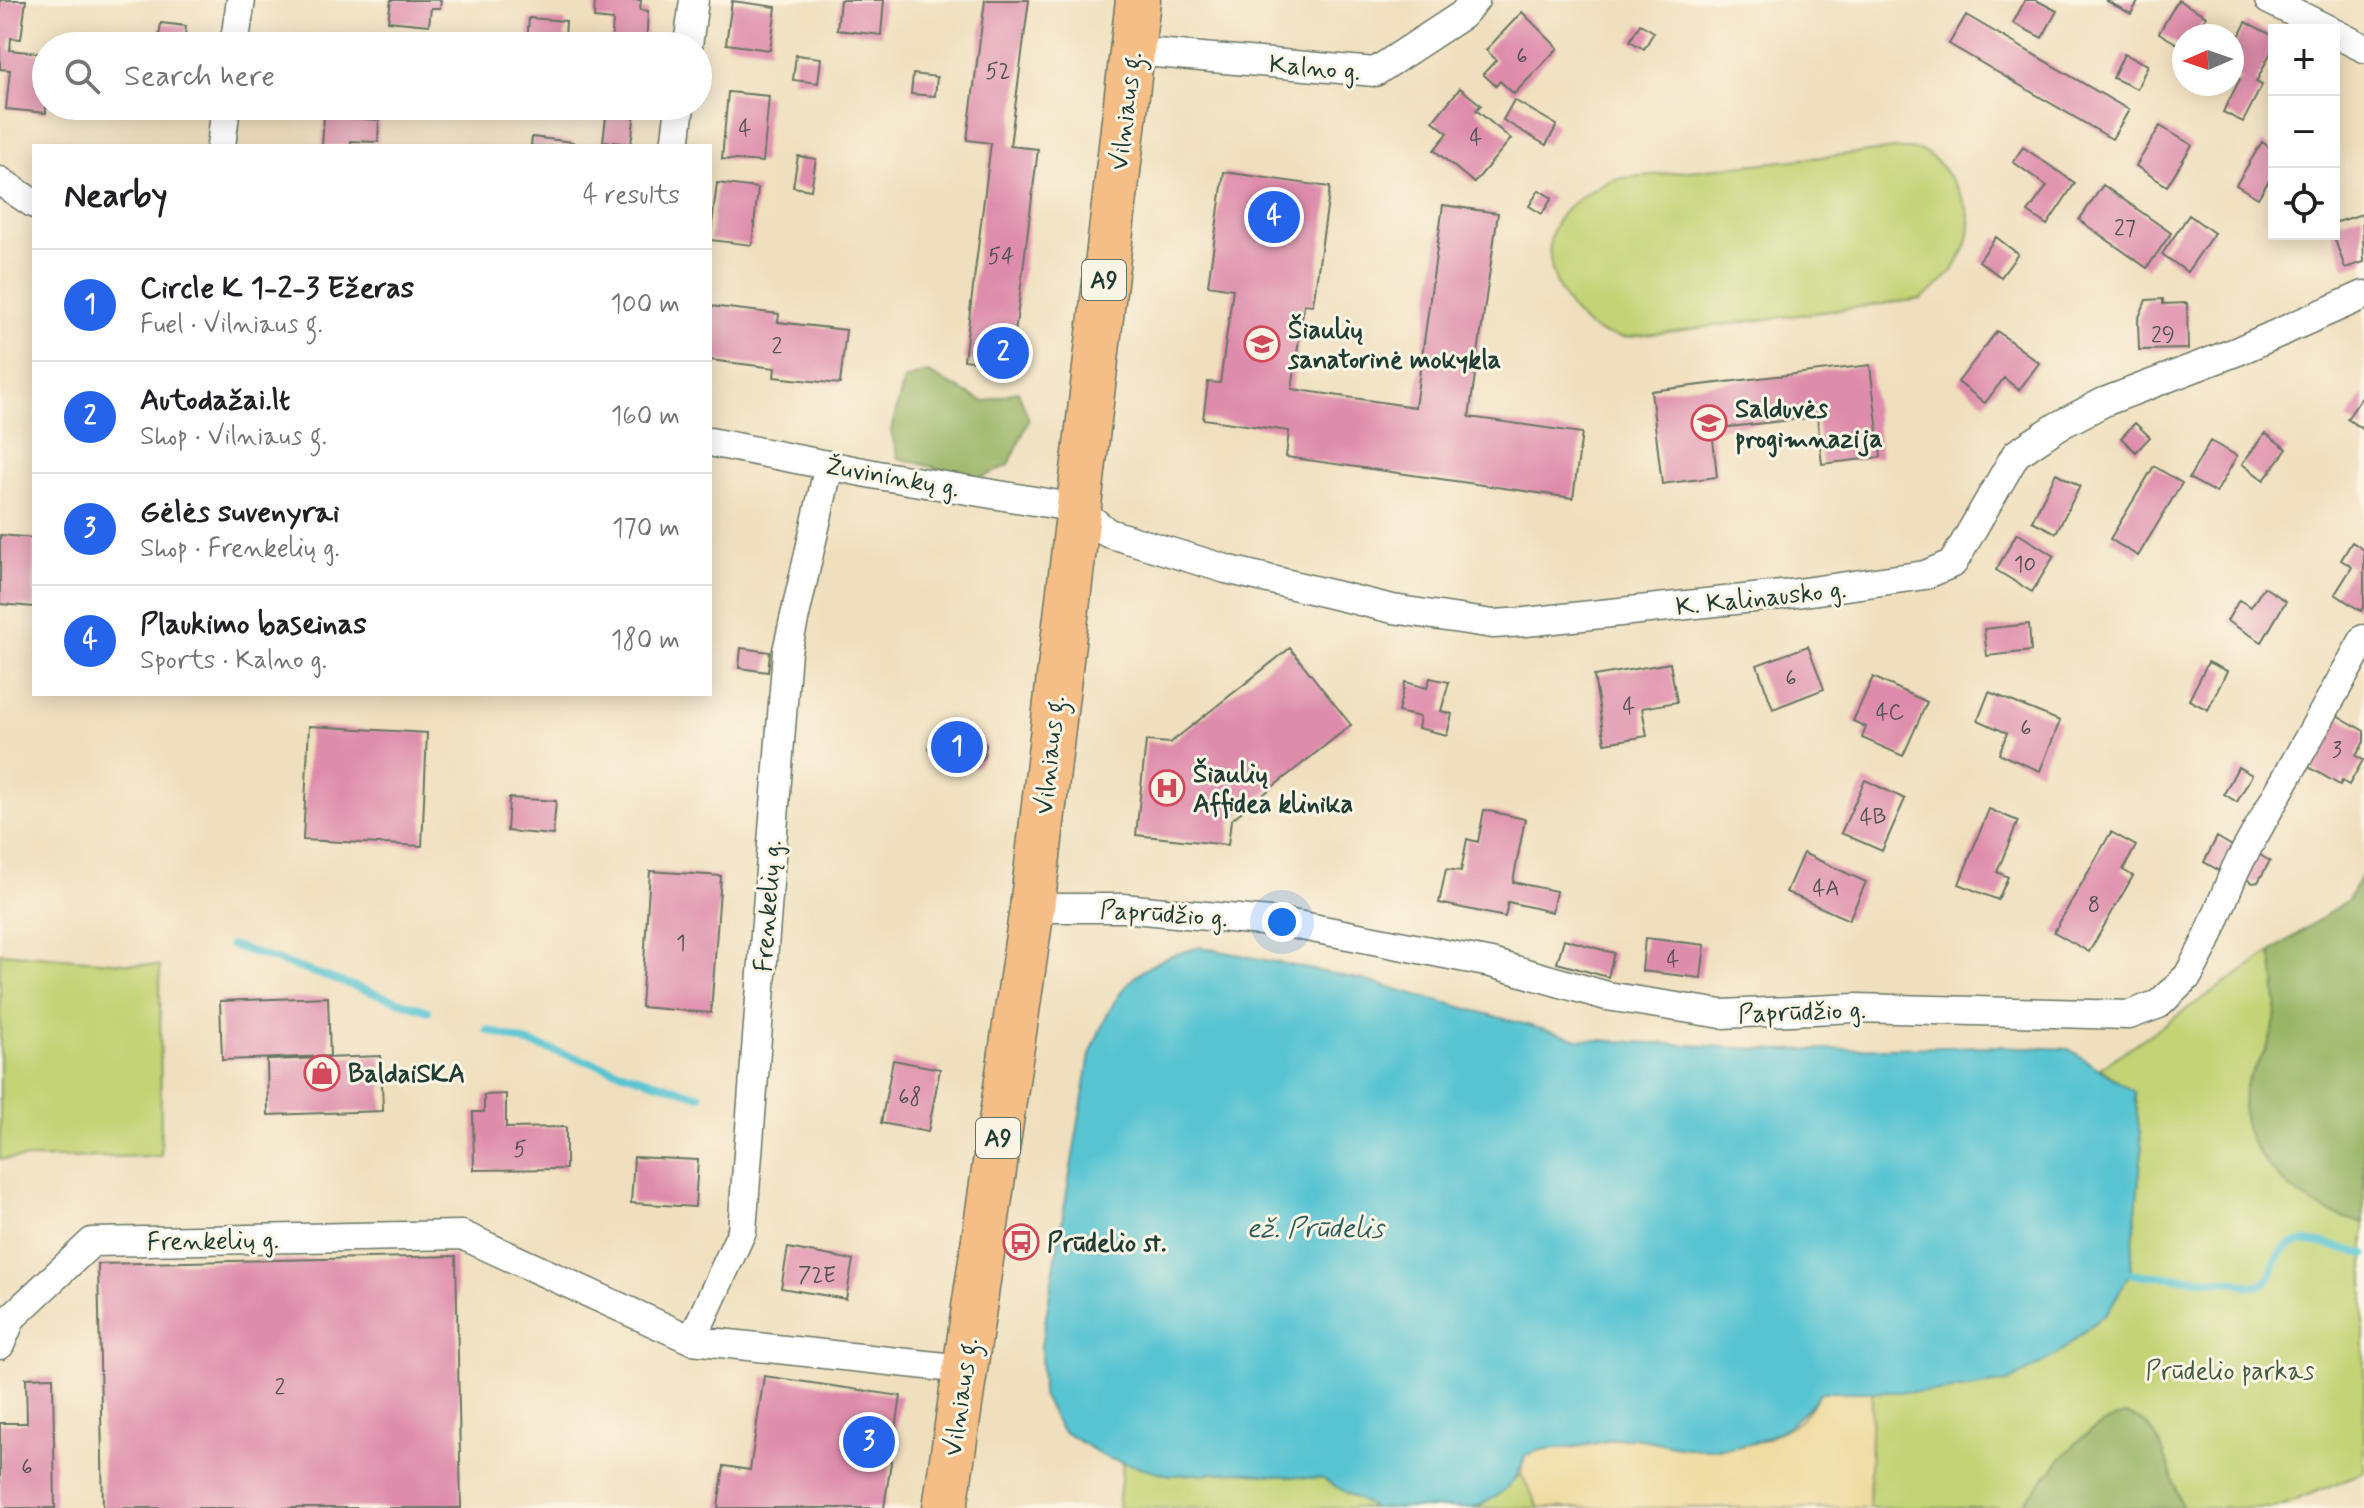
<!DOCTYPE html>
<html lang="en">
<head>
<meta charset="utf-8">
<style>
	body { margin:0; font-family:Mynerve,sans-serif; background:#f2f2f2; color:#202124 }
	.controls { position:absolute; right:24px; top:24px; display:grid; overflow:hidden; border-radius:0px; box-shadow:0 4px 20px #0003 }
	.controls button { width:72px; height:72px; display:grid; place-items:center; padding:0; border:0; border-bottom:2px solid #e0e0e0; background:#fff; color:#202124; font:40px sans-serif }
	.compass { position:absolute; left:2172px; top:24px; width:72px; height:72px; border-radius:50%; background:#fff; box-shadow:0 4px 20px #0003; rotate:268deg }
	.you { position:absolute; left:1282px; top:922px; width:28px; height:28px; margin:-20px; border:6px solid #fff; border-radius:50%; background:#1a73e8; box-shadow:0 0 0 12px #1a73e833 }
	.badge { display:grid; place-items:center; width:52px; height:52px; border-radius:50%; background:#2563eb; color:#fff; font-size:26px; font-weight:700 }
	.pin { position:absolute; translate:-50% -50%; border:4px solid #fff; box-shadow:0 2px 8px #0006 }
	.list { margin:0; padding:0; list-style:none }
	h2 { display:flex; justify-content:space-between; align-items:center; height:104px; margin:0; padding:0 32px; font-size:34px }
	h2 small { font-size:26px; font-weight:400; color:#757577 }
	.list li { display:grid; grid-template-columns:52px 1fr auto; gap:24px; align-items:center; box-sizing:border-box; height:112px; padding:0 32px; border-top:2px solid #e0e0e0 }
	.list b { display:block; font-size:30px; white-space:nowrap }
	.list p { margin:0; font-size:26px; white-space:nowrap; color:#757577 }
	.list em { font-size:26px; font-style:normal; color:#757577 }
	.icon { flex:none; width:44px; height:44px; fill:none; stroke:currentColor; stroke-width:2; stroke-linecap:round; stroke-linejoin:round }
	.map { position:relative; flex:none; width:2364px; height:1508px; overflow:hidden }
	.search { position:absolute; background:#fff; box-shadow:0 4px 20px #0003; left:32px; top:32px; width:680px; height:88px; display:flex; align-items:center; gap:20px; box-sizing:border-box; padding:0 28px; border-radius:44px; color:#757577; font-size:30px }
	.panel { position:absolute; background:#fff; box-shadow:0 4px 20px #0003; left:32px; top:144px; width:680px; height:552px; border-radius:0px }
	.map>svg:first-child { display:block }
	.green { fill:#c3d375; stroke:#718854; stroke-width:2 }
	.forest { fill:#9ab566; stroke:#5c794d; stroke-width:2 }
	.sand { fill:#eeda9e; stroke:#868c69; stroke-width:2 }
	.water { fill:#58c4d2; stroke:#3c8083; stroke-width:2 }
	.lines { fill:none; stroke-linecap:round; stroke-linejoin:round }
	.stream { stroke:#58c4d2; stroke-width:8 }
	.building { fill:#de8cab }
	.minor-casing { stroke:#687664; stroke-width:31 }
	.trunk-casing { stroke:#687664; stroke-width:47 }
	.minor { stroke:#fff; stroke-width:28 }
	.trunk { stroke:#f6be87; stroke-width:44 }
	.labels { text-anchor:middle; stroke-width:6; stroke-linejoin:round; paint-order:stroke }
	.number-label { font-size:22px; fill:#4f5152 }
	.shield { fill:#fcf5e5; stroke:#617469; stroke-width:2 }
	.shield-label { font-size:24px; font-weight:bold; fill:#1f3d34 }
	.street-label { font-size:26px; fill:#1f3d34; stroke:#fcf5e5 }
	.poi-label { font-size:26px; font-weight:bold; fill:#1f3d34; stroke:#fcf5e5; text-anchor:start }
	.park-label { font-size:26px; fill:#405b41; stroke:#fcf5e5 }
	.water-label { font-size:28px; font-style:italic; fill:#2d5f5c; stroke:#fcf5e5 }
</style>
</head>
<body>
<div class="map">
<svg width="2364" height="1508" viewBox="0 0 2364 1508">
	<rect width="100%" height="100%" fill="#fcf5e5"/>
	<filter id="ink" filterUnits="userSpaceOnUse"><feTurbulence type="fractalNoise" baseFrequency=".0125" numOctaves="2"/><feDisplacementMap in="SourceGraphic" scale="16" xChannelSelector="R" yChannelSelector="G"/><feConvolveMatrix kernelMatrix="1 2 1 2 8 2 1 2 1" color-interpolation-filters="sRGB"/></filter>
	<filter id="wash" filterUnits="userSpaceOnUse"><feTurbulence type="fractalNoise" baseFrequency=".006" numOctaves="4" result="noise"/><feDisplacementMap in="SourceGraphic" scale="32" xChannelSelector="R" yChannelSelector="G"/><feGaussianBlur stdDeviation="1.8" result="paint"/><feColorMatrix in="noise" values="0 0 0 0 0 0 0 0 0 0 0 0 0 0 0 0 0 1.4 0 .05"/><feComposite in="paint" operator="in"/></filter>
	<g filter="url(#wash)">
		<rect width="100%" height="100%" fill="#f0dfbe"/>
		<path class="green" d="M1896,149c7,0 18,-1 25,2 20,7 48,51 49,71 1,33 -25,61 -49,77l-298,39c-7,-2 -17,-3 -24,-6 -32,-15 -55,-61 -48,-96 7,-29 39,-46 63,-57z
			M2364,871v601l-88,36h-407l3,-116h67l169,-81 22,-37 12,-125 -8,-56 -34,-25 248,-168z
			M0,953l160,13 1,190 -161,3z
			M1123,1461l47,14 67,-3 86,7 50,29h-255z
			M1521,1474l18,34h-71l12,-2z"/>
		<path class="forest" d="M926,372l58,30 34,-11 11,29 -20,45 -31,14 -80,-21 -7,-27 13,-51z
			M2364,871v353c-15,-5 -32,-9 -46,-17 -41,-23 -87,-71 -72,-122 3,-11 13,-21 18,-32 18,-34 13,-64 7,-101l77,-52z
			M2125,1415c39,4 44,62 58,93h-165c33,-32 60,-83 107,-93z"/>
		<path class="sand" d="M1821,1392h51l-3,116h-330l-18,-34 4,-18 19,-9 27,1 57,-11 109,10 29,-7 35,-20z"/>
		<path class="water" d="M1201,947l162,33 215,59 202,11 217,-4 72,3 65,43 8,57 -12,125 -22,37 -50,43 -50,28 -69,10h-118c-35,47 -75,61 -134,56 -20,-1 -40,-11 -60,-10 -18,0 -36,8 -55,9 -19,2 -29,0 -47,9 -6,26 -30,47 -57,52h-95l-50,-29 -86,-7 -67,3 -63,-17 -46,-28 -19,-35 -1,-49 49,-291c26,-66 41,-91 111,-108z"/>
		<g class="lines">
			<path class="stream" d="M231,945l197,66
				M487,1030l213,66
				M2130,1274l107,8c44,17 28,-25 53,-37 19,-10 54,5 74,9"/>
		</g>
		<g id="blocks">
			<path class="building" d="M0,0h26l-5,39 -10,-1 -1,12 36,4v59l-40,-4 4,-39 -10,-1z
				M391,0h50l-1,8h-9l-2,17 -41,-4z
				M595,0h46l-1,10 8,1 -2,35h-35l2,-26 -19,-2z
				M840,0h44l-3,35 -44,-5z
				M985,0h44l-19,146 28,3 -27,217 -47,-6 27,-217 -24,-3z
				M2025,0h11l21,11 -15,27 -29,-15z
				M2105,0h34l-8,14z
				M2178,0l28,16 -11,20h-11v12l-25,-15z
				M732,1l44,6 -6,43 -44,-6z
				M1522,12l36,36 -44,46 -14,-13 -4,5 -13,-12 13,-14 -10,-10z
				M1966,15l163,95 -17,29 -163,-95z
				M529,18l37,3 -1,17h6l-1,8 -43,-3z
				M2246,22l28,14v10l-18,36 6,3 -19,37 -20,-10 17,-33 -6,-3 6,-13 -8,-4v-8z
				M161,23l25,3 -2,20h-26z
				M1640,24l14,8 -10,17 -14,-8z
				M2124,54l24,11 -11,24 -24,-11z
				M796,55l25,3 -3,25 -25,-3z
				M913,74l24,3 -2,19 -24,-2z
				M1460,88l21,17 -5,5 35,29 -37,44 -40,-33 14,-17 -15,-12z
				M728,92l41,4 -6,66 -41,-3z
				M1514,100l43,25 -11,20 -43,-25z
				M462,106h55l-1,7z
				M607,109l28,3 -4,32 -28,-3z
				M324,116l55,4 -1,22 -27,-1v5h-29z
				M2160,126l32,19 -25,41 -31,-20z
				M532,137l41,5 -1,4h-41z
				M2262,142l12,8v36l-6,-4 -10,16 -22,-13z
				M2023,147l52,36 -28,42 -19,-13 19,-26 -34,-24z
				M798,156l18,3 -5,31 -18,-3z
				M1224,172l106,15 -17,118 -9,-1 -12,85 123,18 28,-202 55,8 -29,204 113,16 -9,65 -287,-41 3,-26 -86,-12 5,-37 12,1 13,-94 -25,-4z
				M717,183l41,5 -6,57 -42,-5z
				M2103,185l68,48 -24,35 -68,-48z
				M1539,190l13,8 -10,16 -13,-8z
				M2362,214l2,48 -19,6 -12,-34 1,-11z
				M2189,215l25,18 -27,39 -25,-18z
				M1996,237l22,17 -17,23 -22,-16z
				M2163,299v5l24,-1 1,46 -49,1 -1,-30 8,-20z
				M710,306l69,8 -1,8 68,8 -6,54 -66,-7 1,-9 -65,-8z
				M1997,331l42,32 -20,27 -15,-12 -19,25 -27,-21z
				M1870,365l11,92 -59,7 -5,-47 -105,12 5,48 -55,7 -11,-93z
				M2364,394v36l-17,-11z
				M2135,423l15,14 -14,15 -15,-14z
				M2265,433l22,16 -23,31 -22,-16z
				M2210,441l27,15 -21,37 -27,-15z
				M2154,466l28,17 -44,73 -28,-17z
				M2056,473l24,13 -24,47 -24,-12z
				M2017,533l37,23 -22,36 -36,-22z
				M0,535l34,3v69l-34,-3z
				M2352,542l12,8v56l-3,5 -26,-17 17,-27 -11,-7z
				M2264,587l22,14 -24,41 -35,-21 12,-21 12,7z
				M2029,624l2,27 -44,5 -3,-27z
				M1808,646l16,43 -51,20 -16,-44z
				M741,648l29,4 -2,20 -29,-4z
				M1290,648l61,77 -120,95 -3,25 -92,-10 10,-94 24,2z
				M2208,662l19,9 -19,39 -19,-10z
				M1670,663l7,39 -35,6 5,28 -42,7 -11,-67z
				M1873,677l54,25 -24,54 -41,-18 4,-11 -13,-6z
				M1430,678l19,4 -8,29 11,3 -5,21 -29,-7 2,-11 -22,-5 7,-30 22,6z
				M1989,692l71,29 -20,50 -41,-17 8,-21 -29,-13z
				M2335,714l29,17v11l-8,14 7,4 -14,25 -7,-4 -2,4 -35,-20z
				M309,726l118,7 -5,113 -119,-6z
				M940,727l10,1 7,13 -2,11 -8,11 -11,-1 -7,-13 1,-11z
				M968,731l11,2 7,12 -2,12 -8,10 -12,-1 -6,-13 1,-11z
				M2238,767l14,8 -15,27 -13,-8z
				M1865,780l40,19 -23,52 -41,-18z
				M509,798l47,3 -3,34 -46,-4z
				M1989,809l29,12 -21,51 11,5 -10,23 -39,-16z
				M1484,810l41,9 -12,63 43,9 -4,21 -44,-10 -3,15 -66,-14 7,-34 15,2 6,-32 11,3z
				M2111,832l25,14 -13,24 10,6 -44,76 -35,-20z
				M2217,837l17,10 -14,24 -16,-9z
				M2255,852l15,9 -12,21 -5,1 -12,-7z
				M1803,853l63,29 -17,38 -63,-28z
				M650,871l71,5 -10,137 -70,-6z
				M1645,938l60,7 -4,33 -59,-7z
				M1564,939l50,14 -6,24 -51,-14z
				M328,997l2,59 -108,4 -2,-59z
				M381,1056l2,55 -115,4 -1,-55z
				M893,1060l47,9 -12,63 -47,-9z
				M506,1094v34l60,-1v42l-92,1 -1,-58h11v-17z
				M634,1157l64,3 -3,47 -64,-4z
				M788,1248l65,12 -7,39 -65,-11z
				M456,1256l5,252h-358l-5,-244z
				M764,1376l137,20 -17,112h-166l6,-42 26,4z
				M53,1377l2,131h-55v-85h27l-1,-45z"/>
		</g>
	</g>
	<g filter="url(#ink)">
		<use href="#blocks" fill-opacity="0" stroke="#687664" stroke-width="2"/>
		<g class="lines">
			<defs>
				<path id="minor" d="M2269,0l60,30
					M2334,33l30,15
					M234,46l7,-46
					M688,46l6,-46
					M1132,51l243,21 87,-57 13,-15
					M221,146l5,-40
					M675,146l5,-40
					M0,181l34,23
					M710,442l168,33 199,33 31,25 118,36 167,40 100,15 32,-2 257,-27 143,-20 28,-12 63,-109 42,-28 46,-24 134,-51 126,-56
					M1032,908h91l169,16 199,39 116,33 115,18 134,-6 273,7 30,-11 29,-28 17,-32 31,-76 128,-229
					M692,1340l50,-109 45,-580 42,-186
					M0,1345l12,-28 80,-75 370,-7 230,105 272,29"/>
				<path id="trunk" d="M945,1508l87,-600 106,-908"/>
			</defs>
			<use href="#minor" class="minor-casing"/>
			<use href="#trunk" class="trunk-casing"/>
			<use href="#minor" class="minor"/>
			<use href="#trunk" class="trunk"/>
		</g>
	</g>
	<defs>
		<symbol id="school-ring" viewBox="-11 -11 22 22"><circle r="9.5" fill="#fcf5e5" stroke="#d1495b" stroke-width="1.5"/><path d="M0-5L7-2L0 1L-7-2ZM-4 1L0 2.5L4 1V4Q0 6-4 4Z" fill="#d1495b"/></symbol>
		<symbol id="hospital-ring" viewBox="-11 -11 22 22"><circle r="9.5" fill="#fcf5e5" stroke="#d1495b" stroke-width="1.5"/><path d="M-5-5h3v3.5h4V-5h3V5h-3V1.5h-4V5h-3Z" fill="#d1495b"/></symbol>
		<symbol id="shop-ring" viewBox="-11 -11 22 22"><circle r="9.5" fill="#fcf5e5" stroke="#d1495b" stroke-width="1.5"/><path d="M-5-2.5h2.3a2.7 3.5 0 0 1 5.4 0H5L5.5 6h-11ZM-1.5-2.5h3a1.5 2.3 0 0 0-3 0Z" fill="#d1495b"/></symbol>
		<symbol id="bus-ring" viewBox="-11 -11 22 22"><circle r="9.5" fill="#fcf5e5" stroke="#d1495b" stroke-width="1.5"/><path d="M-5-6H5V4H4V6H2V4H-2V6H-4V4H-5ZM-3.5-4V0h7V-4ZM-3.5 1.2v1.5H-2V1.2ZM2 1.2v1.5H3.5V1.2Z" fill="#d1495b"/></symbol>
	</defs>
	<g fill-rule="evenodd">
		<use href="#school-ring" x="1242" y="324" width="40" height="40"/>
		<use href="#school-ring" x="1689" y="403" width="40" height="40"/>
		<use href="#hospital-ring" x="1147" y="768" width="40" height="40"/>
		<use href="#shop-ring" x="302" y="1053" width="40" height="40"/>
		<use href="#bus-ring" x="1001" y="1222" width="40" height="40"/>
	</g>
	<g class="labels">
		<g class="number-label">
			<text x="1522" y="63">6</text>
			<text x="998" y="78">52</text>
			<text x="745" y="135">4</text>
			<text x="1476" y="144">4</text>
			<text x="2125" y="235">27</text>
			<text x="1001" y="263">54</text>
			<text x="2163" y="342">29</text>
			<text x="777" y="353">2</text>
			<text x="2025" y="571">10</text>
			<text x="1791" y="685">6</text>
			<text x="1629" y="713">4</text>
			<text x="1890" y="719">4C</text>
			<text x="2026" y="735">6</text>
			<text x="2337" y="757">3</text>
			<text x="1873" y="824">4B</text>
			<text x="1826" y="895">4A</text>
			<text x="2094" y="912">8</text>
			<text x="681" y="950">1</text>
			<text x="1673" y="966">4</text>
			<text x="910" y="1104">68</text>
			<text x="520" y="1156">5</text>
			<text x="817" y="1282">72E</text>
			<text x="280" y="1394">2</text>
			<text x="27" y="1474">6</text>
		</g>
		<g class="shield">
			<rect x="1082" y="260" width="44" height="40" rx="6"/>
			<rect x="976" y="1118" width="44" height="40" rx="6"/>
		</g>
		<g class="shield-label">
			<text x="1104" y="288">A9</text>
			<text x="998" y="1146">A9</text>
		</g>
		<g class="street-label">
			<text transform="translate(1315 67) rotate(5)" y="9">Kalno g.</text>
			<text transform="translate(1125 111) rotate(-83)" y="9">Vilniaus g.</text>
			<text transform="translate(893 476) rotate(10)" y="9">Žuvininkų g.</text>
			<text transform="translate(1761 597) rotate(-6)" y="9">K. Kalinausko g.</text>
			<text transform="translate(1049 755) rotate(-84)" y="9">Vilniaus g.</text>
			<text transform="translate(767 906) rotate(-86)" y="9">Frenkelių g.</text>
			<text transform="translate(1164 913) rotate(4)" y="9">Paprūdžio g.</text>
			<text transform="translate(1802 1011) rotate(-2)" y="9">Paprūdžio g.</text>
			<text transform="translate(213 1240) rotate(-1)" y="9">Frenkelių g.</text>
			<text transform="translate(960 1397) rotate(-82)" y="9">Vilniaus g.</text>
		</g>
		<g class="poi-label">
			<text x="1288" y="338">Šiaulių<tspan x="1288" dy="30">sanatorinė mokykla</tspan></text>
			<text x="1735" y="417">Salduvės<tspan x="1735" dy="30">progimnazija</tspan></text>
			<text x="1193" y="782">Šiaulių<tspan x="1193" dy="30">Affidea klinika</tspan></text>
			<text x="348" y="1082">BaldaiSKA</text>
			<text x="1047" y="1251">Prūdelio st.</text>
		</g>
		<g class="park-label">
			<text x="2230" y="1379">Prūdelio parkas</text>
		</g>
		<g class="water-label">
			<text x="1315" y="1237">ež. Prūdelis</text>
		</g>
	</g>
</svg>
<div class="controls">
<button>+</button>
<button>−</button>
<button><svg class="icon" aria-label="locate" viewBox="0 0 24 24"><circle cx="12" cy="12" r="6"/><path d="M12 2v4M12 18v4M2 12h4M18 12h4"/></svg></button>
</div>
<svg class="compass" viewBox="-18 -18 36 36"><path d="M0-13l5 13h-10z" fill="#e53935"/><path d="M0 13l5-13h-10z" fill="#757577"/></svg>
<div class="you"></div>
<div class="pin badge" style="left:957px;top:747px">1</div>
<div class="pin badge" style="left:1003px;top:353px">2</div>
<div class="pin badge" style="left:869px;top:1442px">3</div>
<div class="pin badge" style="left:1274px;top:217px">4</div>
<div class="search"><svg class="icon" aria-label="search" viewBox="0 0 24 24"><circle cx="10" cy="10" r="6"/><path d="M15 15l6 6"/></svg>Search here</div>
<section class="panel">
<h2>Nearby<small>4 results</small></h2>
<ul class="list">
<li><span class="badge">1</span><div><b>Circle K 1-2-3 Ežeras</b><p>Fuel · Vilniaus g.</p></div><em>100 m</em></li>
<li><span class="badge">2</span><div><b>Autodažai.lt</b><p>Shop · Vilniaus g.</p></div><em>160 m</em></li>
<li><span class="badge">3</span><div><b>Gėlės suvenyrai</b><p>Shop · Frenkelių g.</p></div><em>170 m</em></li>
<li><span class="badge">4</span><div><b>Plaukimo baseinas</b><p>Sports · Kalno g.</p></div><em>180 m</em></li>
</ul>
</section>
</div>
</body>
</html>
